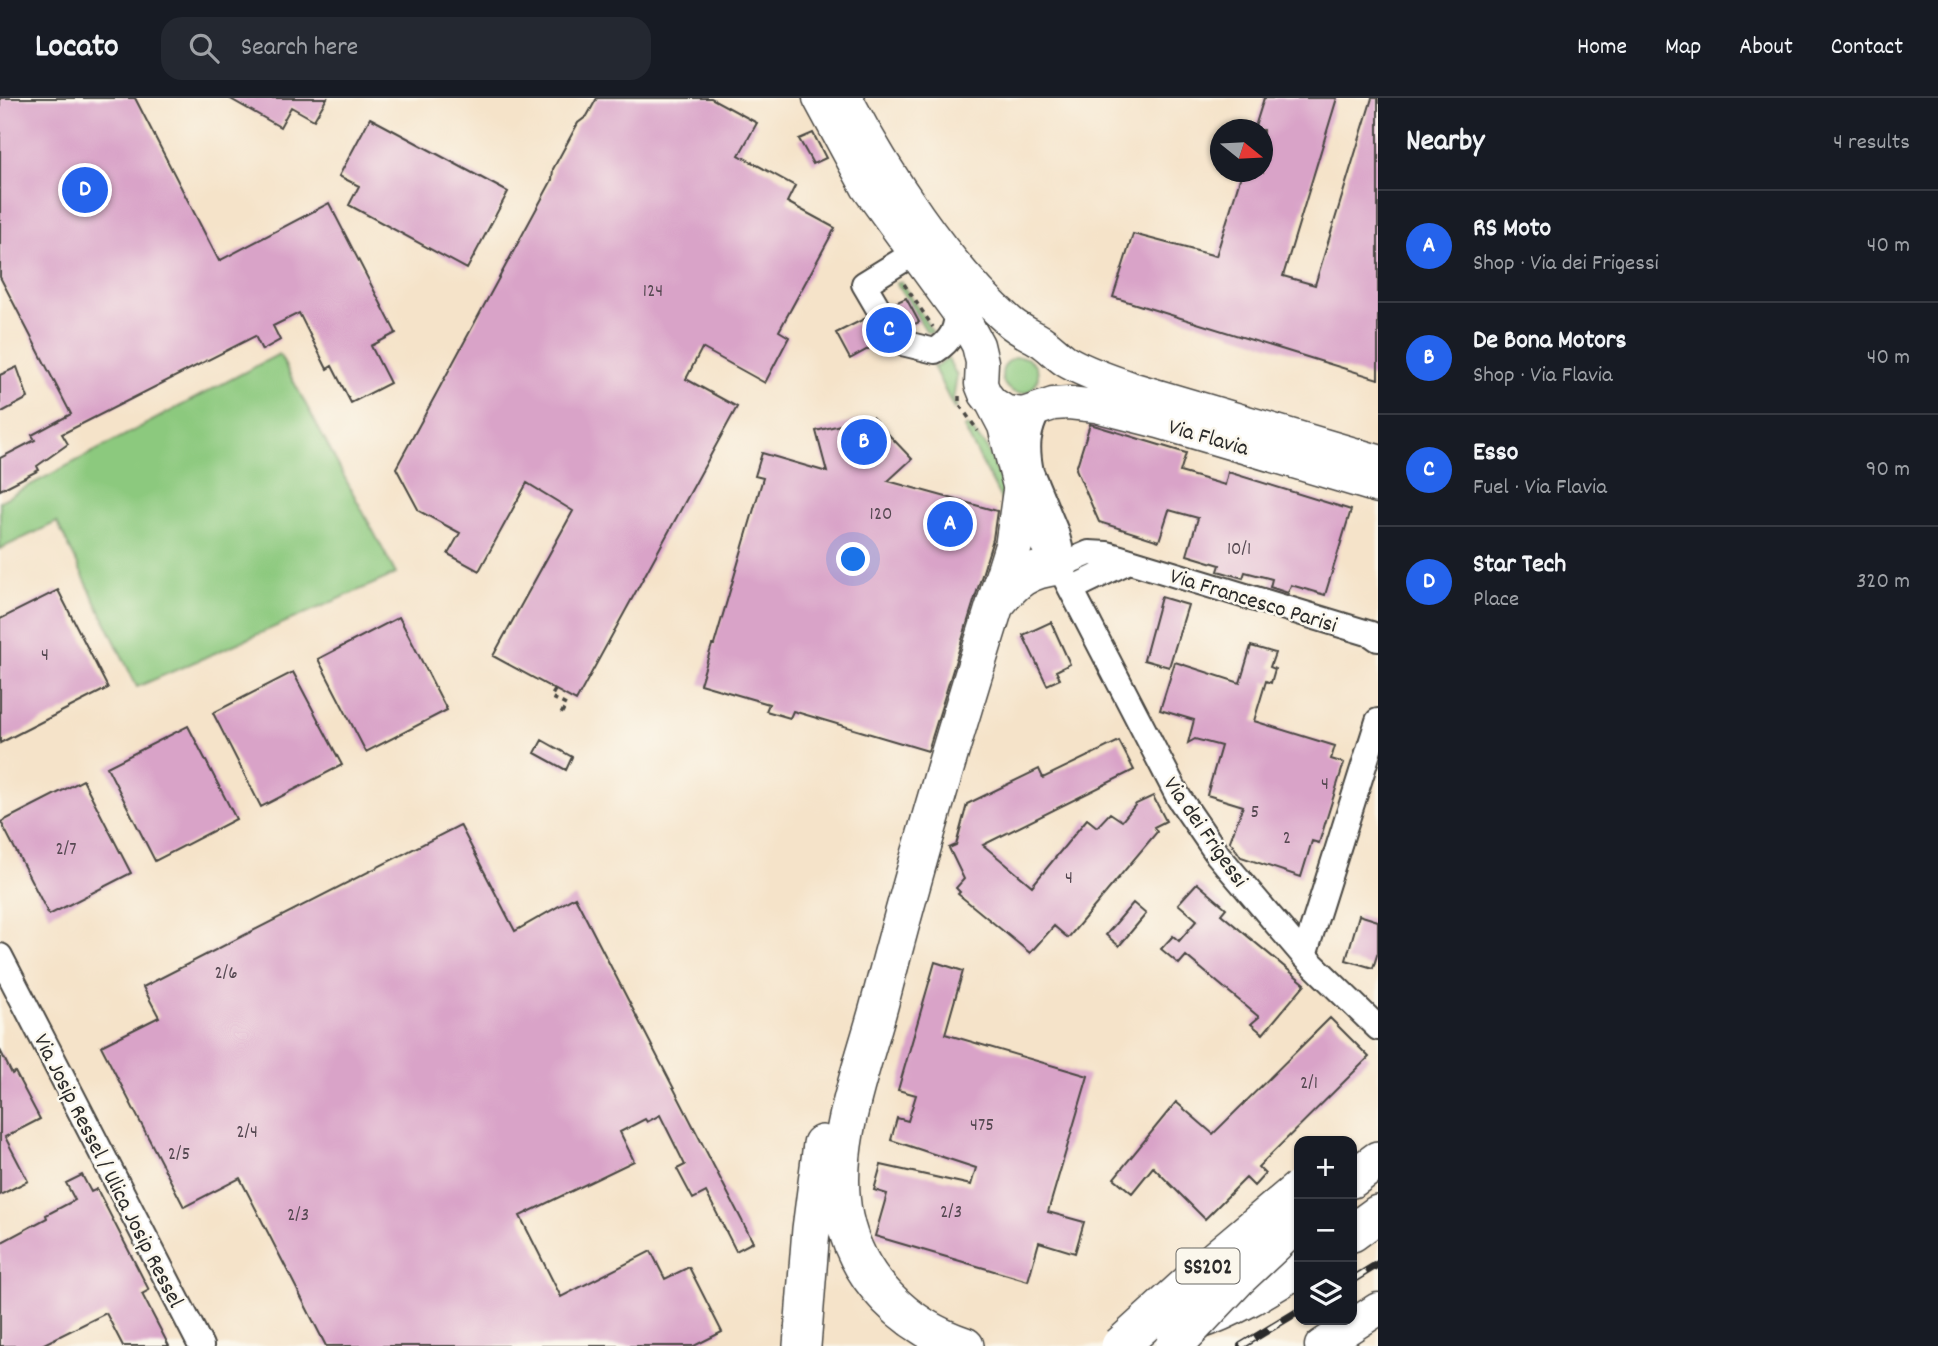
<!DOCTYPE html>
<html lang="en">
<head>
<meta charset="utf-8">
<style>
	body { margin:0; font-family:Dekko,sans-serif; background:#242831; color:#f1f3f6 }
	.controls { position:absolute; right:21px; bottom:21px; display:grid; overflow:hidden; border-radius:14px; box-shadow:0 2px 5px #0004 }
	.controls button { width:63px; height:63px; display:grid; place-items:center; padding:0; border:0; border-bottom:2px solid #363941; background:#171b24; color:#f1f3f6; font:35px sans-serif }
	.compass { position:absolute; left:1210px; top:21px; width:63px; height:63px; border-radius:50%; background:#171b24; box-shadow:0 2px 5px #0004; rotate:108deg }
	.you { position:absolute; left:854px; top:462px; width:24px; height:24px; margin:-18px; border:5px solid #fff; border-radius:50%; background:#1a73e8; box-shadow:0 0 0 10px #1a73e833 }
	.badge { display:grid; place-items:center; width:46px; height:46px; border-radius:50%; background:#2563eb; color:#fff; font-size:23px; font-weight:700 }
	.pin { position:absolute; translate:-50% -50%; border:4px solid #fff; box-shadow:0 2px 7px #0006 }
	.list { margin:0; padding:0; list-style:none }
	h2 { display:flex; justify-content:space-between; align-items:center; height:91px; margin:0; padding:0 28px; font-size:30px }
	h2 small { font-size:23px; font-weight:400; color:#9ea1a6 }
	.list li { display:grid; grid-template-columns:46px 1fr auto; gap:21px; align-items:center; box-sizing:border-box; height:112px; padding:0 28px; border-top:2px solid #363941 }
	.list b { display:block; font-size:26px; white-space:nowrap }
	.list p { margin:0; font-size:23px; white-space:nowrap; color:#9ea1a6 }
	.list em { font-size:23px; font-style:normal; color:#9ea1a6 }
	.icon { flex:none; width:38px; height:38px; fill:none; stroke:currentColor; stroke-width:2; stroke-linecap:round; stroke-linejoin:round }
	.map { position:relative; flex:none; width:1378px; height:1248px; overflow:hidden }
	header { display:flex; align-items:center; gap:42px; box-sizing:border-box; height:98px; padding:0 35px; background:#171b24; border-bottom:2px solid #363941 }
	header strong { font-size:33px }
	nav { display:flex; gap:38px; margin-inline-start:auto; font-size:24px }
	.search { width:490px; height:63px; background:#242831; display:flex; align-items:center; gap:18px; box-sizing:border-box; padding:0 24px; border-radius:21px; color:#9ea1a6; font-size:26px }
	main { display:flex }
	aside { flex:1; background:#171b24 }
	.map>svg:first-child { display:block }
	.grass { fill:#8cc97e; stroke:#5c7a54; stroke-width:2 }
	.building { fill:#d9a3c8 }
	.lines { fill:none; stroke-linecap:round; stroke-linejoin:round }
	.minor-casing { stroke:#494743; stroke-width:28 }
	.major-casing { stroke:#494743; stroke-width:35 }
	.highway-casing { stroke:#494743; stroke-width:40 }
	.path { stroke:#494743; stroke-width:3.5; stroke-dasharray:5 5; stroke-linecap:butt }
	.minor { stroke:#fff; stroke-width:24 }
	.major { stroke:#fff; stroke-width:32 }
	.highway { stroke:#fff; stroke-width:37 }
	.rail-casing { stroke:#2b2b2b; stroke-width:8 }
	.rail { stroke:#fbf7ec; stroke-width:5; stroke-dasharray:16; stroke-linecap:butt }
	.highway-bridge-casing { stroke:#494743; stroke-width:40; stroke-linecap:butt }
	.highway-bridge { stroke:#fff; stroke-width:37 }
	.labels { text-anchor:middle; stroke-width:5; stroke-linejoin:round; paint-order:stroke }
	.number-label { font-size:19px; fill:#564952 }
	.shield { fill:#fbf7ec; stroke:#696865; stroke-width:2 }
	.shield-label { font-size:21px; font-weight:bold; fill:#2b2b2b }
	.street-label { font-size:23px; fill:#2b2b2b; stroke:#fbf7ec }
</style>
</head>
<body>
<header>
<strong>Locato</strong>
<div class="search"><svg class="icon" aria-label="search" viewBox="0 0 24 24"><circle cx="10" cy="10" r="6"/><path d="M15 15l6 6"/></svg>Search here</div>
<nav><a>Home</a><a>Map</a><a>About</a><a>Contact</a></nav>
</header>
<main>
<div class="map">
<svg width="1378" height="1248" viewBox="0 0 1378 1248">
	<rect width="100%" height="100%" fill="#fbf7ec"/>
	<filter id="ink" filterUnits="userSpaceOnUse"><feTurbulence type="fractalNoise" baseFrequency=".0143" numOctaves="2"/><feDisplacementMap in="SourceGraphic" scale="14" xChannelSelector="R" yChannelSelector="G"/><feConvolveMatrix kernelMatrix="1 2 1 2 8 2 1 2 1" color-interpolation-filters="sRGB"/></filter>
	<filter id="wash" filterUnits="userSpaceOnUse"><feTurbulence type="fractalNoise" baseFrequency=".00686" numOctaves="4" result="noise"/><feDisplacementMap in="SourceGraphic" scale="28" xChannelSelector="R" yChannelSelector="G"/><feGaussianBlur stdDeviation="1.57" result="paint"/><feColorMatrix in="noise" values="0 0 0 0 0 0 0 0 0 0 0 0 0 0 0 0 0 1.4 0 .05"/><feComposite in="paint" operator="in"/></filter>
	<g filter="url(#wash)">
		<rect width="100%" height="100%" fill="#f5e3c9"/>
		<path class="grass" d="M896,184h5l32,51 -6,-1z
			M279,256l117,220 -259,113 -80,-165 -57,27v-48z
			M1002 277a18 18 0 1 1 36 0a18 18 0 1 1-36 0Z
			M948,261l9,17 -4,24 4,7 -3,2 -21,-43 3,1z
			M968,328l19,22 16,38 8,-3 -8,20 -39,-75z"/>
		<g id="blocks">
			<path class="building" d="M0,0h135l84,163 110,-58 67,130 -25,13 19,37 -39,20 -19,-37 -5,3 -28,-56 -26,13 7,14 -18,10 -7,-14 -193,98 6,10 -31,22 2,4 -39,20v-32l35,-18 -3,-5 39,-21 -71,-137z
				M229,0h98l-13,22 -23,-13 -11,20z
				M597,0h114l46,25 -18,32 56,31 -8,16 48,26 -56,103 10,6 -24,46 -63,-35 -16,31 51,28 -161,294 -83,-45 80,-145 -46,-28 -48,88 -31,-17 12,-21 -41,-22 -23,-43 156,-288 1,-11 25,-46 9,-7z
				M1264,0h73l-54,178 32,9 57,-187h6v281l-265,-82 20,-63 83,22 26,-84h21v-42h-9z
				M370,20l138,74 -41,77 -118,-64 10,-19 -20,-10z
				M813,35l13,25 -13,6 -14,-25z
				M906,200l13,24 -12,6 -14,-24z
				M866,220l15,24 -31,17 -14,-26z
				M17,269l11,31 -28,15v-38z
				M872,319l40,42 -24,22 109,30 -4,28 -65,212 -135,-40 -3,7 -24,-7 3,-7 -69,-20 12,-39h2l49,-167 -8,-2 7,-23 65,19 -11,-41z
				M1090,326l96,29 -6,19 45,13 3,-13 123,38 -26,85 -34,-10 -3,8 -18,-6 2,-8 -27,-7 -2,6 -25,-7 2,-6 -33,-10 11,-37 -29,-8 -10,31 -60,-19 -23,-53z
				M58,492l50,98 -108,55v-124z
				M1161,499l27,8 -19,62 -25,-7z
				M399,519l48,93 -81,42 -48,-93z
				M1051,524l19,42 -14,7 4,8 -13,6 -24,-50z
				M1251,548l24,7 -5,14 5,2 -4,14 -5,-2 -12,40 81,25 -4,13 13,4 -25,80 -7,-2 -11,36 -60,-20 -11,-16 13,-35 -36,-11 14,-49 -26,-7 -7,4 6,-23 -34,-10 15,-48 65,21z
				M293,574l49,93 -81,42 -48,-94z
				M188,628l48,93 -81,42 -48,-94z
				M542,642l30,17 -6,13 -31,-17z
				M1119,643l15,29 -151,75 49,41 55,-67 10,8 13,-14 12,8 14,-17 17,-8 13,25 -12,6 3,5 -89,106 -14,-12 -24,27 -72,-59 2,-2 -4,-4 8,-9 -15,-31 7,-3 11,-41 72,-35 4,9z
				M83,682l48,93 -82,42 -48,-93z
				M460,727l55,106 60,-34 178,345 -17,9 -30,-59 -13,7 -16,-30 8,-4 -25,-50 -13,7 -2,-3 -25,13 14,29 -114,55 41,81 90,-46 14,28 24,-12 33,65 -28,14h-368l-86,-168 -56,29 -83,-161 58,-29 -16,-30z
				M1197,785l29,25 -5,6 84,70 -42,50 -12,-10 8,-7 -73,-61 -7,8 -18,-15 12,-13 6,5 18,-21 -19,-16z
				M1133,805l13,11 -27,32 -13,-11z
				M1359,817l19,6v31l-5,16 -27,-8z
				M935,864l28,9 -18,63 143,42 -40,136 36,10 -9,31 -36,-11 -11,39 -153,-45 12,-42 -13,-4 7,-25 90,20 5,-17 -85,-28 6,-22 11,3 8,-26 -18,-5z
				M1330,920l39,39 -111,110 7,7 -11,12 -8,-8 -41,41 -52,-52 -21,26 -18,-15 62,-76 37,32z
				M0,952l12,24 3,-2 25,47 -35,18 23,44 -28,14z
				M82,1077l9,17 6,-3 52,101 -7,4 27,52h-46l-17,-33 -66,33h-40v-103l47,-25 -1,-3 29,-15 -9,-17z"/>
		</g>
	</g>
	<g filter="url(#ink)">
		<use href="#blocks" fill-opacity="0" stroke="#494743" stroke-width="2"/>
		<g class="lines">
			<defs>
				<path id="minor" d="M914,155l-50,31 34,58 37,9c17,-11 22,-22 22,-41
					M1039,311c-12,23 -13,38 -8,63l25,60 4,15 -1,19
					M1023,401c10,25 16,48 36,67l120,232 39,57 86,101 74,72
					M1059,468l30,-13 18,1 264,80 7,5
					M1071,491l58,-28
					M0,858l201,390
					M1304,858l74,-235"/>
				<path id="major" d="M819,0l48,89 99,136 12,22 4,17 -1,22 4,10 7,9 14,9 17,2 30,-10 16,-1 27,3 63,16 219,65
					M846,0c39,74 100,168 164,224 9,8 21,13 31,19 9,6 16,14 25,20 20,12 43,19 65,27l247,73
					M992,305l12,23 17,68
					M1321,1248l57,-37"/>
				<path id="highway" d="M995,507c20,-25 31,-35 64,-39
					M1352,1081l26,-19
					M1352,1135l26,-19
					M1195,1224c38,-13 70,-33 104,-54
					M802,1248l9,-117 11,-85
					M965,1248c-59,-19 -108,-67 -121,-129 -14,-70 17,-144 35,-211 40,-156 87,-309 135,-462l7,-50"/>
			</defs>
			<use href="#minor" class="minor-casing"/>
			<use href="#major" class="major-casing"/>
			<use href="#highway" class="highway-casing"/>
			<path class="path" d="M904,186l29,43
				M959,298v8l19,27
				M555,592l-4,7 15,8 -6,11"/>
			<use href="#minor" class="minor"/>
			<use href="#major" class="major"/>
			<use href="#highway" class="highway"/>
			<defs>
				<path id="rail" d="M1352,1182l26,-16
					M1241,1248l58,-35"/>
			</defs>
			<use href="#rail" class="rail-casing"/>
			<use href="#rail" class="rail"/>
			<defs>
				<path id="highway-bridge" d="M1120,1248l97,-88 82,-69
					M1174,1248l63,-67 62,-58"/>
			</defs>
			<use href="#highway-bridge" class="highway-bridge-casing"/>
			<use href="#highway-bridge" class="highway-bridge"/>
		</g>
	</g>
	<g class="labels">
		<g class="number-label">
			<text x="653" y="198">124</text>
			<text x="881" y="421">120</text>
			<text x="1239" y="456">10/1</text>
			<text x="45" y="562">4</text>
			<text x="1325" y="691">4</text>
			<text x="1255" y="719">5</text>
			<text x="1287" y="745">2</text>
			<text x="66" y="756">2/7</text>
			<text x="1069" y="785">4</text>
			<text x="226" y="880">2/6</text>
			<text x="1309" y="990">2/1</text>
			<text x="982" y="1032">475</text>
			<text x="247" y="1039">2/4</text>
			<text x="179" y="1061">2/5</text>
			<text x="951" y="1119">2/3</text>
			<text x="298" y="1122">2/3</text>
		</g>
		<rect class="shield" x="1176.5" y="1150.5" width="63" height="35" rx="5"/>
		<g class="shield-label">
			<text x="1208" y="1175">SS202</text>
		</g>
		<g class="street-label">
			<text transform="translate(1209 338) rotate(16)" y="8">Via Flavia</text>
			<text transform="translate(1254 501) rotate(17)" y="8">Via Francesco Parisi</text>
			<text transform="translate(1207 733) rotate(55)" y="8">Via dei Frigessi</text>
			<text transform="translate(110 1072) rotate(63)" y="8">Via Josip Ressel / Ulica Josip Ressel</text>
		</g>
	</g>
</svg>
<div class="controls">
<button>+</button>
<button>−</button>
<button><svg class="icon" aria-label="layers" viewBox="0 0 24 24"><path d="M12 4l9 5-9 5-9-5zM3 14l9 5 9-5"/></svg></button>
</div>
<svg class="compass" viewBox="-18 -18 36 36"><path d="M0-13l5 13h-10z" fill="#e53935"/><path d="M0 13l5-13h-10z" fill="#9ea1a6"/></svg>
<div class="you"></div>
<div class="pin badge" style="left:950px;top:426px">A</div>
<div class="pin badge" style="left:864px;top:344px">B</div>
<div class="pin badge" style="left:889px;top:232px">C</div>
<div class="pin badge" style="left:85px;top:92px">D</div>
</div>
<aside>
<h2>Nearby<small>4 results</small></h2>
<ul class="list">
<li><span class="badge">A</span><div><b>RS Moto</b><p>Shop · Via dei Frigessi</p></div><em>40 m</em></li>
<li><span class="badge">B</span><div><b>De Bona Motors</b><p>Shop · Via Flavia</p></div><em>40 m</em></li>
<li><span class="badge">C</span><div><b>Esso</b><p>Fuel · Via Flavia</p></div><em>90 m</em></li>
<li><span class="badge">D</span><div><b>Star Tech</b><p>Place</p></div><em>320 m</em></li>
</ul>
</aside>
</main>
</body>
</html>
